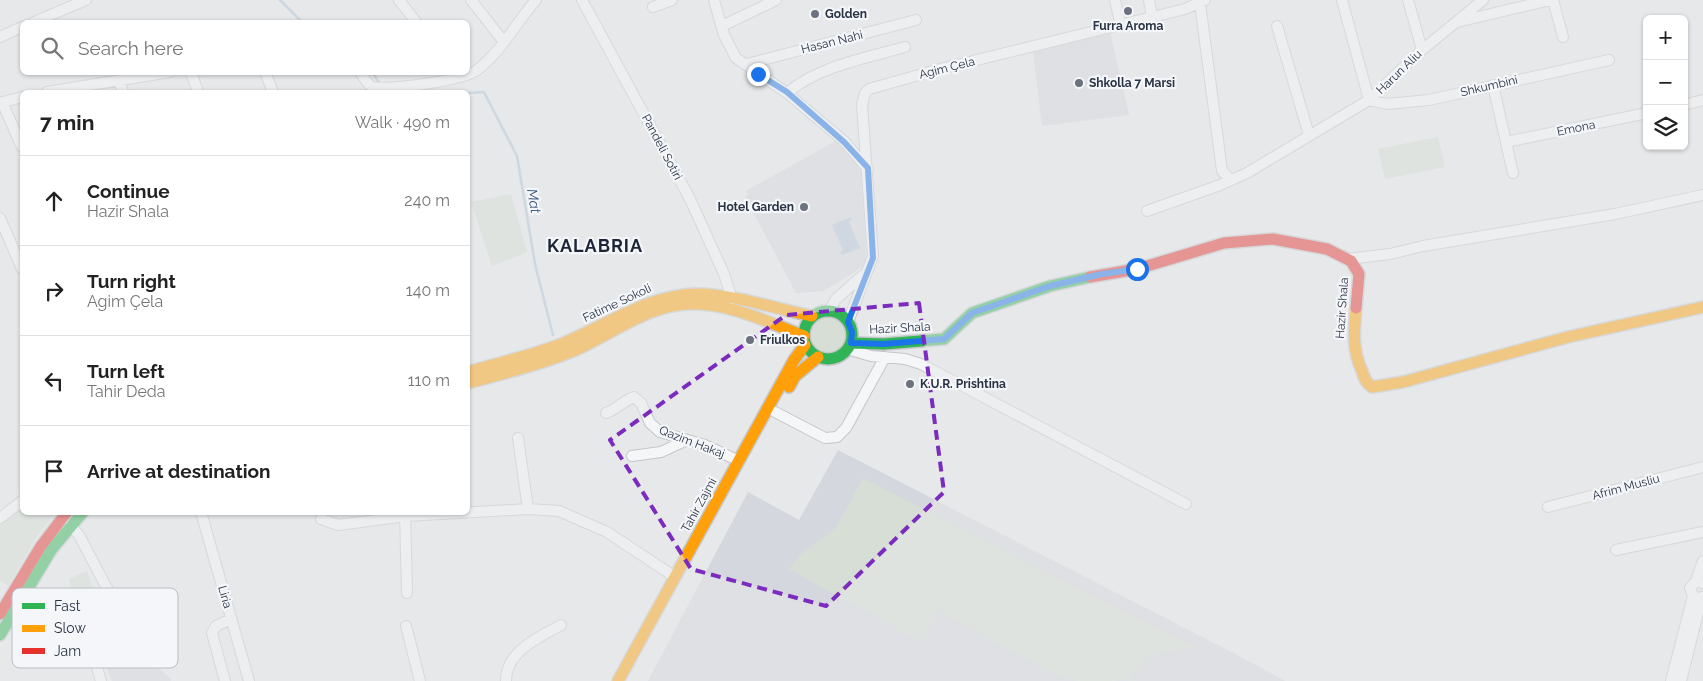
<!DOCTYPE html>
<html lang="en">
<head>
<meta charset="utf-8">
<style>
	body { margin:0; font-family:Raleway,sans-serif; background:#f6f6f6; color:#222 }
	.controls { position:absolute; right:15px; top:15px; display:grid; overflow:hidden; border-radius:8px; box-shadow:0 1px 4px #0004 }
	.controls button { width:45px; height:45px; display:grid; place-items:center; padding:0; border:0; border-bottom:1px solid #e0e0e0; background:#fff; color:#222; font:25px sans-serif }
	.stop { position:absolute; width:15px; height:15px; margin:-11px; border:4px solid #1a73e8; border-radius:50%; background:#fff }
	.stop.end { background:#1a73e8; border-color:#fff; box-shadow:0 1px 5px #0008 }
	.list { margin:0; padding:0; list-style:none }
	h2 { display:flex; justify-content:space-between; align-items:center; height:65px; margin:0; padding:0 20px; font-size:21px }
	h2 small { font-size:16px; font-weight:400; color:#767676 }
	.list li { display:grid; grid-template-columns:32px 1fr auto; gap:15px; align-items:center; box-sizing:border-box; height:90px; padding:0 20px; border-top:1px solid #e0e0e0 }
	.list b { display:block; font-size:19px; white-space:nowrap }
	.list p { margin:0; font-size:16px; white-space:nowrap; color:#767676 }
	.list em { font-size:16px; font-style:normal; color:#767676 }
	.icon { flex:none; width:28px; height:28px; fill:none; stroke:currentColor; stroke-width:2; stroke-linecap:round; stroke-linejoin:round }
	.map { position:relative; flex:none; width:1703px; height:681px; overflow:hidden }
	.search { position:absolute; background:#fff; box-shadow:0 1px 4px #0004; left:20px; top:20px; width:450px; height:55px; display:flex; align-items:center; gap:12px; box-sizing:border-box; padding:0 18px; border-radius:8px; color:#767676; font-size:19px }
	.panel { position:absolute; background:#fff; box-shadow:0 1px 4px #0004; left:20px; top:90px; width:450px; height:425px; border-radius:8px }
	.map>svg:first-child { display:block }
	.built { fill:#d4d7dd }
	.green { fill:#d6ded6 }
	.water { fill:#b4c4d5 }
	.lines { fill:none; stroke-linecap:round; stroke-linejoin:round }
	.stream { stroke:#b4c4d5; stroke-width:2.5 }
	.street-casing { stroke:#c4c6c8; stroke-width:12 }
	.fast-casing { stroke:#c4c6c8; stroke-width:14 }
	.slow-casing { stroke:#c4c6c8; stroke-width:14 }
	.jam-casing { stroke:#c4c6c8; stroke-width:14 }
	.street { stroke:#f5f6f7; stroke-width:10 }
	.fast { stroke:#30b455; stroke-width:11 }
	.slow { stroke:#ff9f0a; stroke-width:11 }
	.jam { stroke:#e5322d; stroke-width:11 }
	.route { stroke:#1a73e8; stroke-width:6 }
	.marked { fill:none; stroke:#7b2cbf; stroke-width:4; stroke-dasharray:10 6; stroke-linejoin:round }
	.poi-dot { fill:#6c737f; stroke:#f4f6f9; stroke-width:2 }
	.labels { text-anchor:middle; stroke-width:4.5; stroke-linejoin:round; paint-order:stroke }
	.poi-label { font-size:12px; font-weight:bold; fill:#2b3445; stroke:#f4f6f9; text-anchor:start }
	.street-label { font-size:12px; fill:#2b3445; stroke:#f4f6f9 }
	.water-label { font-size:14px; font-style:italic; fill:#34527a; stroke:#f4f6f9 }
	.district-label { font-size:18px; font-weight:bold; letter-spacing:1px; fill:#1d2536; stroke:#f4f6f9 }
	.key { fill:#f4f6f9; stroke:#b8bcc3; stroke-width:1 }
	.key-label { font-size:14px; fill:#2b3445 }
</style>
</head>
<body>
<div class="map">
<svg width="1703" height="681" viewBox="0 0 1703 681">
	<rect width="100%" height="100%" fill="#e6e8ea"/>
	<path class="built" d="M1110,31l19,84 -87,11 -9,-74z
		M836,141l25,29 6,94 -43,27 -28,2 -51,-96 3,-2 -2,-4z
		M838,450l405,208 42,23h-637l100,-189 51,28z
		M123,638l47,40 1,3h-59l-12,-30z"/>
	<path class="green" d="M1438,137l7,30 -60,12 -7,-30z
		M511,194l16,58 -35,14 -21,-64z
		M809 335a19 19 0 1 1 38 0a19 19 0 1 1-38 0Z
		M863,478l332,170 -42,6 -24,23 7,4h-9l1,-3 -12,3h-40l-21,-5 -116,-65 -17,32 -133,-74 11,-14 36,-27z
		M22,507v5l33,1 -19,25 -28,48 -8,-6v-56z
		M87,571l14,44 -18,6 -14,-42z"/>
	<path class="water" d="M851,217l1,3 -3,2 11,26 -18,7 -2,-3 3,-2 -11,-25z"/>
	<g class="lines">
		<path class="stream" d="M280,0l22,22
			M372,72l8,12
			M468,93l16,-1 33,64 18,108 18,71"/>
		<defs>
			<path id="street" d="M399,0l17,22
				M471,0l33,42
				M582,0l108,199 34,75 8,25
				M714,0l10,35 12,23 51,35 57,48 24,28
				M1115,0l6,26
				M1149,0l3,17
				M1342,0l27,100 18,4 42,-4 180,-40
				M1408,0l14,50
				M1553,0l10,37
				M1200,3l22,168 9,9
				M653,7l19,-7
				M34,22l52,-22
				M1457,22l93,-22
				M722,26l54,-26
				M1277,26l32,109
				M0,37l22,-10
				M747,64l169,-44
				M191,72l7,20
				M265,72l8,20
				M360,72c4,5 7,13 13,15 15,4 92,-7 104,-17 24,-18 39,-47 59,-70
				M119,81l4,11
				M1493,85l20,88
				M47,92l123,-20
				M787,93c32,-27 79,-35 118,-46
				M2,102l20,45
				M0,103l22,-6
				M1684,105l19,-5
				M1506,142l141,-29
				M1147,211l73,-26 27,-12 122,-73 53,-50 61,-50
				M0,218l22,51
				M1348,259l42,-5 33,-8 192,-32 88,-19
				M829,311l7,-12 26,-23
				M848,322l25,-66 -11,-151 3,-12 4,-4 71,-20 245,-60 20,-9
				M847,349l24,7 34,3 16,5 265,140
				M775,412l50,26 12,-1 9,-9 39,-71
				M606,413c11,-4 17,-12 28,-16l7,6 9,20 10,9 45,13 34,16
				M518,438l10,71
				M632,456l29,-4 26,-12
				M1548,507l155,-40
				M201,512l48,169
				M405,512l2,81
				M0,518l22,-17
				M321,519l17,6 68,-9 122,-7 31,2 48,21 68,45
				M70,525l9,10c23,43 42,86 76,123
				M1616,550l87,-18
				M1696,581l7,-20
				M1698,598l-5,-2 -3,-8 6,-7 7,2
				M406,626l14,55
				M101,681l-9,-32 4,-6 31,-20
				M225,681l-13,-48 4,-7 15,-7
				M506,681c-1,-29 33,-44 55,-56
				M1671,681l22,-85
				M1681,681l21,-84"/>
			<path id="fast" d="M804 335a24 24 0 1 1 48 0a24 24 0 1 1-48 0Z
				M851,343l33,1 60,-5 28,-26 78,-27 40,-9
				M0,635l52,-86 31,-37"/>
			<path id="slow" d="M1356,308c-2,24 -4,41 6,63 2,7 4,12 10,16l31,-5 165,-45 135,-30
				M468,372c30,-9 62,-16 91,-27 45,-18 87,-50 138,-51 34,0 81,15 115,22
				M468,383c37,-10 75,-19 110,-34 35,-16 69,-43 109,-45 41,-2 80,18 117,32
				M789,387l6,-11 23,-19
				M618,681l176,-321 11,-15"/>
			<path id="jam" d="M1090,277l47,-8 87,-26 49,-4 54,10 24,12 8,13 -3,34
				M0,614l41,-68 26,-34"/>
		</defs>
		<use href="#street" class="street-casing"/>
		<use href="#fast" class="fast-casing"/>
		<use href="#slow" class="slow-casing"/>
		<use href="#jam" class="jam-casing"/>
		<use href="#street" class="street"/>
		<use href="#fast" class="fast"/>
		<use href="#slow" class="slow"/>
		<use href="#jam" class="jam"/>
	</g>
	<g class="lines">
		<path class="route" d="M758,74l29,18 57,50 24,26 5,90 -25,64 4,10 -1,11 33,1 60,-5 28,-26 78,-27 52,-12 35,-5"/>
	</g>
	<path d="M0 0H1703V681H0ZM919,303l25,189 -118,114 -135,-37 -81,-129 176,-125z" fill="#e6e8ea" fill-opacity=".55" fill-rule="evenodd"/>
	<path class="marked" d="M919,303l25,189 -118,114 -135,-37 -81,-129 176,-125z"/>
	<g class="poi-dot">
		<circle cx="1128" cy="11" r="5"/>
		<circle cx="815" cy="14" r="5"/>
		<circle cx="1079" cy="83" r="5"/>
		<circle cx="804" cy="207" r="5"/>
		<circle cx="750" cy="340" r="5"/>
		<circle cx="910" cy="384" r="5"/>
	</g>
	<g class="labels">
		<g class="poi-label">
			<text x="825" y="18">Golden</text>
			<text x="1128" y="30" text-anchor="middle">Furra Aroma</text>
			<text x="1089" y="87">Shkolla 7 Marsi</text>
			<text x="794" y="211" text-anchor="end">Hotel Garden</text>
			<text x="760" y="344">Friulkos</text>
			<text x="920" y="388">K.U.R. Prishtina</text>
		</g>
		<g class="street-label">
			<text transform="translate(832 42) rotate(-14)" y="4">Hasan Nahi</text>
			<text transform="translate(947 68) rotate(-14)" y="4">Agim Çela</text>
			<text transform="translate(1399 72) rotate(-44)" y="4">Harun Aliu</text>
			<text transform="translate(1489 86) rotate(-13)" y="4">Shkumbini</text>
			<text transform="translate(1576 128) rotate(-11)" y="4">Emona</text>
			<text transform="translate(662 147) rotate(62)" y="4">Pandeli Sotiri</text>
			<text transform="translate(617 303) rotate(-25)" y="4">Fatime Sokoli</text>
			<text transform="translate(1342 308) rotate(-86)" y="4">Hazir Shala</text>
			<text transform="translate(900 328) rotate(-3)" y="4">Hazir Shala</text>
			<text transform="translate(692 442) rotate(21)" y="4">Qazim Hakaj</text>
			<text transform="translate(1626 487) rotate(-15)" y="4">Afrim Musliu</text>
			<text transform="translate(699 505) rotate(-61)" y="4">Tahir Zajmi</text>
			<text transform="translate(225 597) rotate(74)" y="4">Liria</text>
		</g>
		<g class="water-label">
			<text transform="translate(534 201) rotate(80)" y="5">Mat</text>
		</g>
		<g class="district-label">
			<text x="595" y="252">KALABRIA</text>
		</g>
	</g>
	<rect x="12" y="588" width="166" height="80" rx="8" class="key"/>
	<rect x="22" y="603" width="23" height="6" fill="#30b455"/>
	<rect x="22" y="625" width="23" height="7" fill="#ff9f0a"/>
	<rect x="22" y="648" width="23" height="6" fill="#e5322d"/>
	<g class="key-label">
		<text x="54" y="611">Fast</text>
		<text x="54" y="633">Slow</text>
		<text x="54" y="656">Jam</text>
	</g>
</svg>
<div class="controls">
<button>+</button>
<button>−</button>
<button><svg class="icon" aria-label="layers" viewBox="0 0 24 24"><path d="M12 4l9 5-9 5-9-5zM3 14l9 5 9-5"/></svg></button>
</div>
<div class="stop" style="left:1137px;top:269px"></div>
<div class="stop end" style="left:758px;top:74px"></div>
<div class="search"><svg class="icon" aria-label="search" viewBox="0 0 24 24"><circle cx="10" cy="10" r="6"/><path d="M15 15l6 6"/></svg>Search here</div>
<section class="panel">
<h2>7 min<small>Walk · 490 m</small></h2>
<ul class="list">
<li><svg class="icon" aria-label="ahead" viewBox="0 0 24 24"><path d="M12 20V5M6 11l6-6 6 6"/></svg><div><b>Continue</b><p>Hazir Shala</p></div><em>240 m</em></li>
<li><svg class="icon" aria-label="right" viewBox="0 0 24 24"><path d="M7 20v-9h11M14 6l5 5-5 5"/></svg><div><b>Turn right</b><p>Agim Çela</p></div><em>140 m</em></li>
<li><svg class="icon" aria-label="left" viewBox="0 0 24 24"><path d="M17 20v-9H6M10 6l-5 5 5 5"/></svg><div><b>Turn left</b><p>Tahir Deda</p></div><em>110 m</em></li>
<li><svg class="icon" aria-label="arrive" viewBox="0 0 24 24"><path d="M6 21V4h12l-3 4 3 4H6"/></svg><div><b>Arrive at destination</b></div></li>
</ul>
</section>
</div>
</body>
</html>
